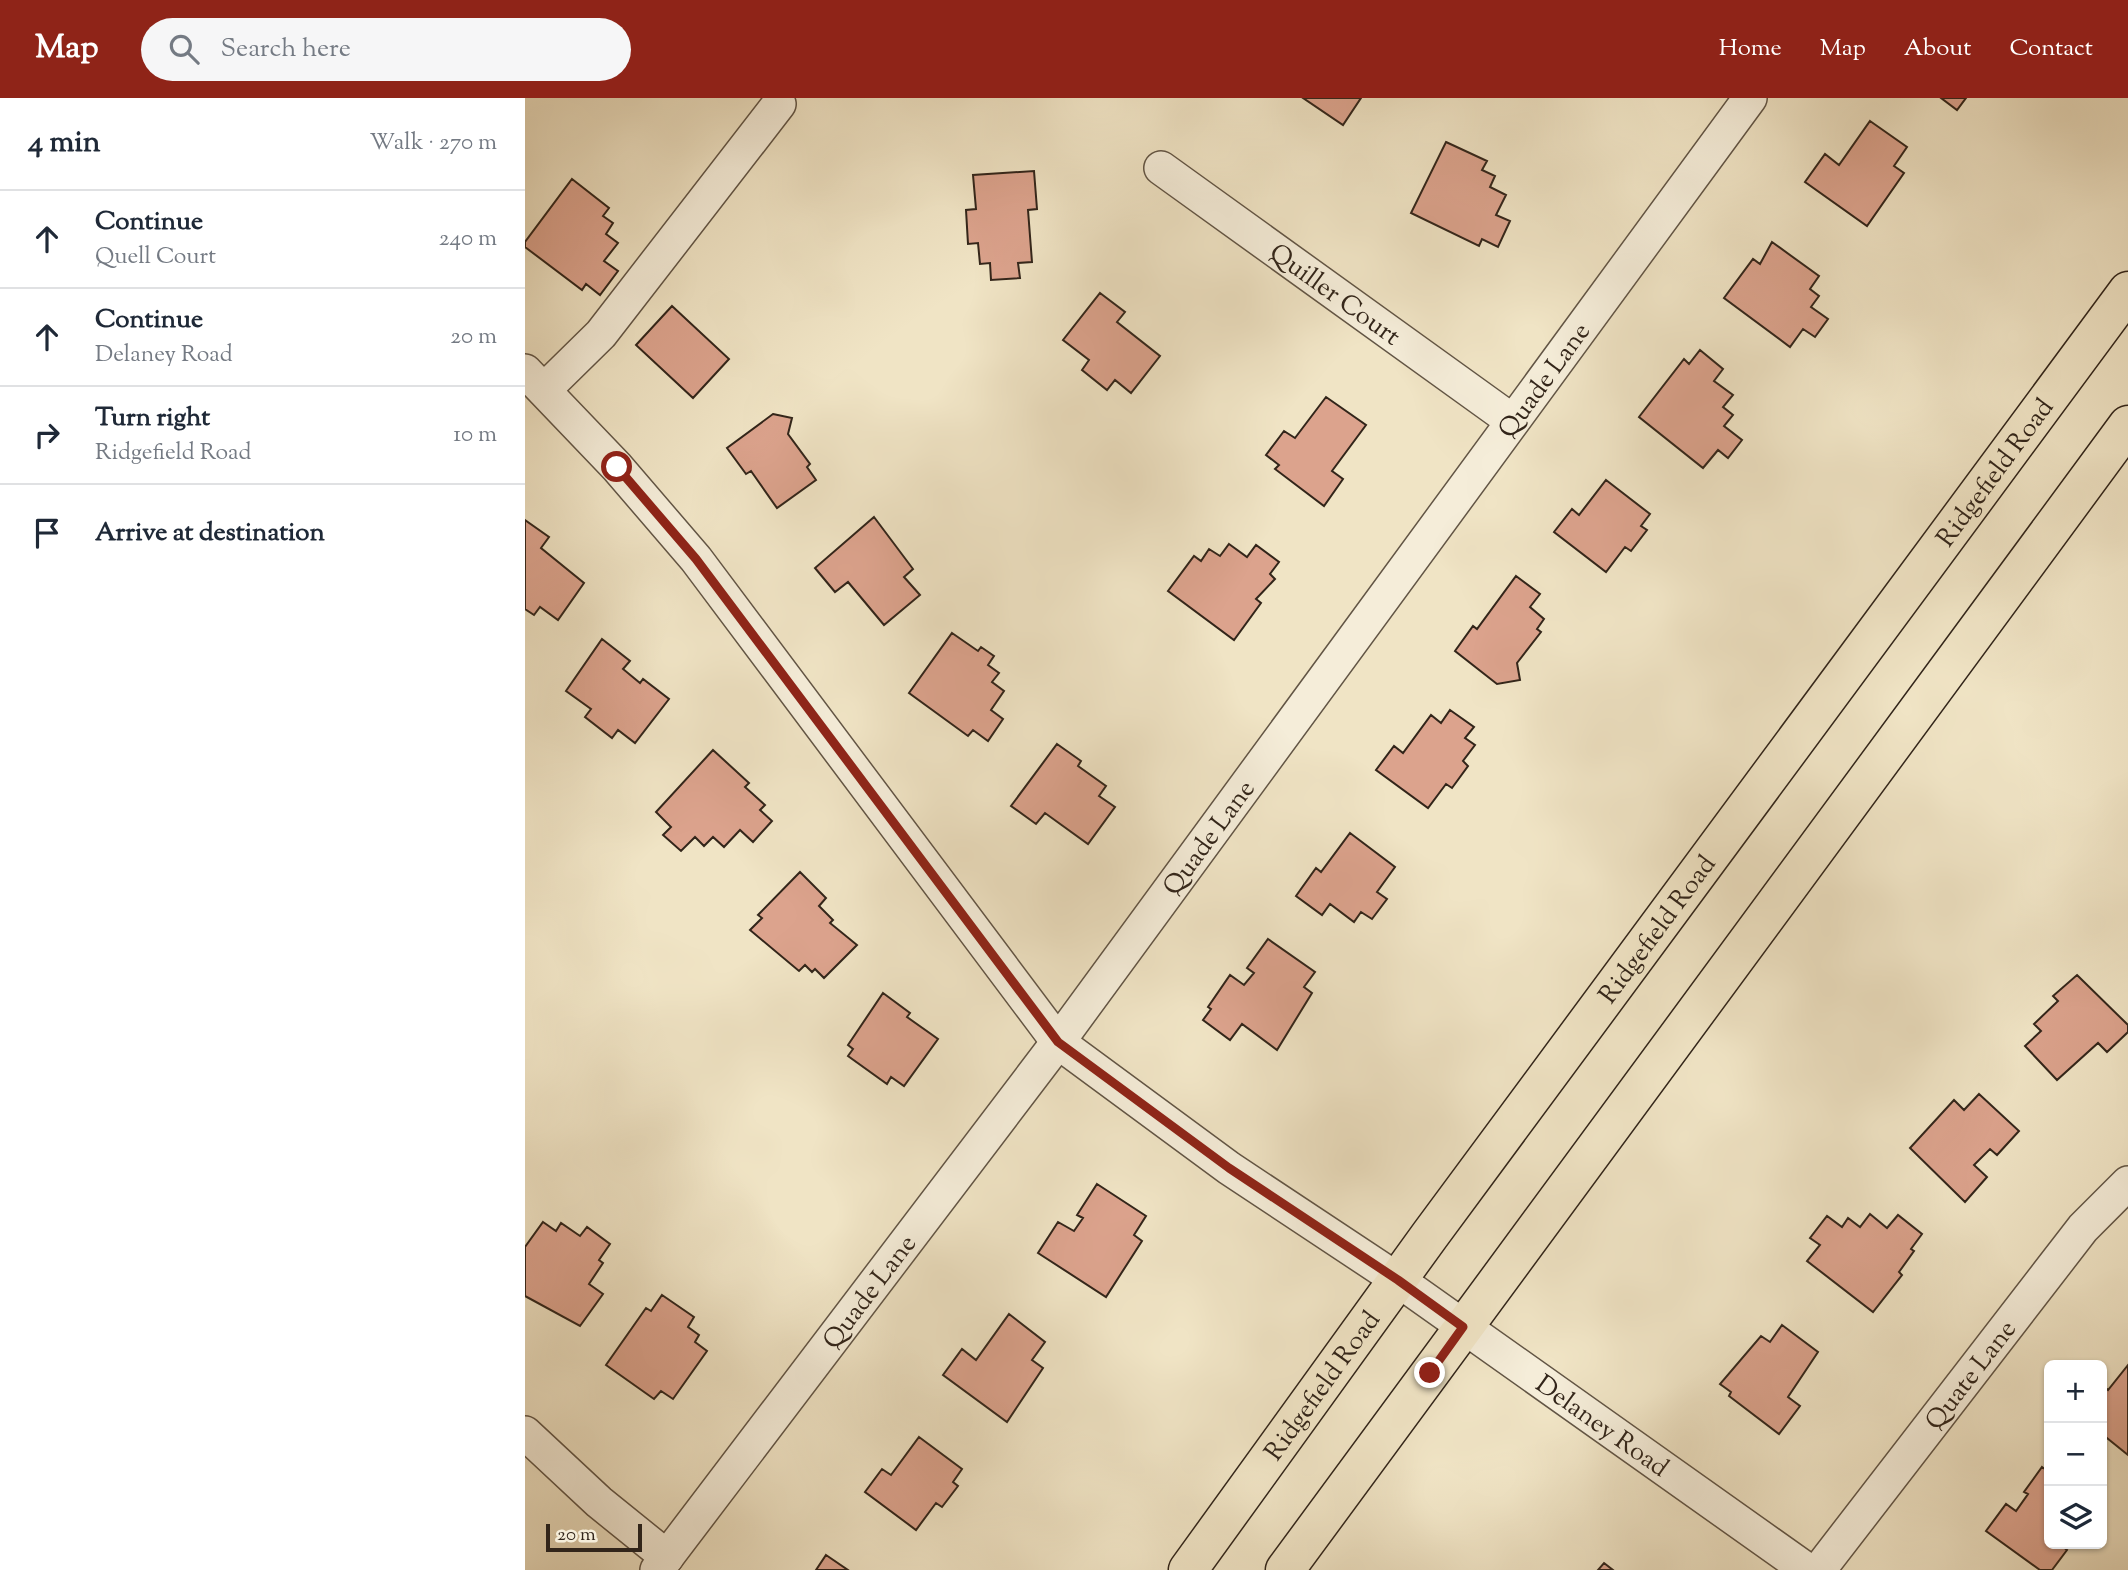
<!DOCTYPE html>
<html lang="en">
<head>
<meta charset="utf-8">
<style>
	body { margin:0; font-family:"Sorts Mill Goudy",serif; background:#f6f6f7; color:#1f2937 }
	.controls { position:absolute; right:21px; bottom:21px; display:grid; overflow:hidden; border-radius:10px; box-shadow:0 2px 5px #0004 }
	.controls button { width:63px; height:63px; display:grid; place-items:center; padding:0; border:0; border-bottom:2px solid #e0e1e3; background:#fff; color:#1f2937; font:35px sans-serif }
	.scale { position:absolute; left:21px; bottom:18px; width:96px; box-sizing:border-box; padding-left:7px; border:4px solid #32251a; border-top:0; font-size:19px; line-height:24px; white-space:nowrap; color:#32251a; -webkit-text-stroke:5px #f5edd9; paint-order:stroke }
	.stop { position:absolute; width:21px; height:21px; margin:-16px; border:5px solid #8f2418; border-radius:50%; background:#fff }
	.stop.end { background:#8f2418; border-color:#fff; box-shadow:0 2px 7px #0008 }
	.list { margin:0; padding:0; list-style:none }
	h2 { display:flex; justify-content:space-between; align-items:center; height:91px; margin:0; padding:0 28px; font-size:30px }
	h2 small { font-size:23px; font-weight:400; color:#747a83 }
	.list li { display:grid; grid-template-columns:46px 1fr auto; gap:21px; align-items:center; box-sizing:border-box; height:98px; padding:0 28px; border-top:2px solid #e0e1e3 }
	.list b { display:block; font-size:26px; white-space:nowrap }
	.list p { margin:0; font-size:23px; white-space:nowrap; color:#747a83 }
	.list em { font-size:23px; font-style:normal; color:#747a83 }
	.icon { flex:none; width:38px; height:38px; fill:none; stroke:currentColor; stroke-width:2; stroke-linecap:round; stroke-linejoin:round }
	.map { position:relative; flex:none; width:1603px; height:1472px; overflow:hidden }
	header { display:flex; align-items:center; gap:42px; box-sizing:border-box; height:98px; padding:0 35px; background:#8f2418; color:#fff }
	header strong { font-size:33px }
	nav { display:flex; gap:38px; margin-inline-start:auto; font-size:24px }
	.search { width:490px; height:63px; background:#f6f6f7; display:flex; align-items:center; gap:18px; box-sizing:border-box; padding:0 24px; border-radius:38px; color:#747a83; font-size:26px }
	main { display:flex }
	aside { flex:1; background:#fff }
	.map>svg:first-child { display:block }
	.building { fill:#dca38d; stroke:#32251a; stroke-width:2 }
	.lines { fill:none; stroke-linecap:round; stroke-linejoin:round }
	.minor-casing { stroke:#625545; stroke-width:36 }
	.major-casing { stroke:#32251a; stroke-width:41 }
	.minor { stroke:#f5edd9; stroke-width:33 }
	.major { stroke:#f0e4c5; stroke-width:38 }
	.route { stroke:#8f2418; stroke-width:9 }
	.labels { text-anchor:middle; stroke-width:5; stroke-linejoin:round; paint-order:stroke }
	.street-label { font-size:26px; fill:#32251a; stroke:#f5edd9 }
</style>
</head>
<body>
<header>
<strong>Map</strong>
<div class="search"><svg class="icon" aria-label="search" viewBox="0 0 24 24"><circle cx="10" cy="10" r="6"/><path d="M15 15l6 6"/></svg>Search here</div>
<nav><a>Home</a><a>Map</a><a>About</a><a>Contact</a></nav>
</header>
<main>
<aside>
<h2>4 min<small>Walk · 270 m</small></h2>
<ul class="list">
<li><svg class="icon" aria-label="ahead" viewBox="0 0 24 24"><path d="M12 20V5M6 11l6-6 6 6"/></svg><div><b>Continue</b><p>Quell Court</p></div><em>240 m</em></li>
<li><svg class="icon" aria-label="ahead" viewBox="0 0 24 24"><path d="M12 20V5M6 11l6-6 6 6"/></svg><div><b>Continue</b><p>Delaney Road</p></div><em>20 m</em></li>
<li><svg class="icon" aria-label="right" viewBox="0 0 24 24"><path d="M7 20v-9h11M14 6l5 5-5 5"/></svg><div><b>Turn right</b><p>Ridgefield Road</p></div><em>10 m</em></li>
<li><svg class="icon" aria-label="arrive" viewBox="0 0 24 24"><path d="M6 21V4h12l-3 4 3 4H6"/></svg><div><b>Arrive at destination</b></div></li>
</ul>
</aside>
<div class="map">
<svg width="1603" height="1472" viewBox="0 0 1603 1472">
	<rect width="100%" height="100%" fill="#f0e4c5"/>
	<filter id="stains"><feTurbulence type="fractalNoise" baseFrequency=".00286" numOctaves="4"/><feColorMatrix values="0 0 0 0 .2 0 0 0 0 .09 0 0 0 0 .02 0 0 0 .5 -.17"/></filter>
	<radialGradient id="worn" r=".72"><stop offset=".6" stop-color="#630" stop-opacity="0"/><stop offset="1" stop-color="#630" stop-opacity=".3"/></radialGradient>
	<path class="building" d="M778,0h58l-18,27z
		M1416,0h25l-9,12z
		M1345,23l37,26 -13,19 10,7 -37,53 -62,-44 20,-28 14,11z
		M921,44l41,19 -5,9 13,6 -5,11 16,8 -10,20 14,6 -12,26 -16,-8 -3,7 -68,-33z
		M509,73l3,38 -9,1 4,52 -14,1 2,15 -29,2 -1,-17 -10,1 -2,-21 -10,1 -2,-34 10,-1 -3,-34z
		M47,81l37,29 -6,8 10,7 -7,11 12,9 -14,18 14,10 -18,24 -14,-11 -4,6 -57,-43v-5z
		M1247,144l47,34 -9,13 9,7 -8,11 17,12 -13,18 -12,-8 -13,18 -66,-49 29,-39 7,5z
		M575,195l25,19 -8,10 43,34 -29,37 -16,-13 -8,10 -25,-20 7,-10 -26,-20z
		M147,208l57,53 -36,39 -57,-53z
		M1175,252l23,19 -9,12 19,14 -10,12 10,8 -9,11 18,14 -14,18 -10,-8 -15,18 -64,-51 45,-58 5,5z
		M801,299l40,28 -34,46 11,8 -19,27 -49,-37 4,-4 -13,-10 18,-24 11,7z
		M248,316l19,4 -4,16 22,30 -3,3 9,13 -39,28 -26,-37 -5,3 -19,-26z
		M1081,382l44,34 -9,12 6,4 -16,21 -6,-4 -19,25 -52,-40 18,-23 7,6z
		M349,419l39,52 -9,8 16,18 -36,30 -36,-43 -13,10 -20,-24z
		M0,422l24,17 -8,11 43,35 -26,37 -18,-13 -6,8 -9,-6z
		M704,446l18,13 9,-12 23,17 -9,12 5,5 -19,20 5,4 -27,37 -66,-49 26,-35 7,5 8,-12 11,7z
		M991,478l24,18 -10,13 14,12 -7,10 4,3 -24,31 3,17 -23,4 -42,-33 18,-25 4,3z
		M427,535l26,18 3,-4 13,9 -6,9 11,8 -7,9 12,9 -13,19 12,9 -15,22 -15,-11 -5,6 -59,-43z
		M77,541l28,22 -7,8 17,14 3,-4 26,20 -34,44 -17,-13 -6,8 -27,-21 6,-8 -25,-18z
		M925,612l24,17 -9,11 10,7 -12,16 5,5 -16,22 -6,-4 -18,24 -52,-38 18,-24 9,7 28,-38 10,8z
		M532,646l24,17 -3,5 28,20 -7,10 16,11 -27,37 -43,-31 -9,11 -25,-18z
		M188,652l36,33 -4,4 20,18 -5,5 12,11 -19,21 -13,-12 -16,17 -11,-10 -9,9 -9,-9 -14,14 -18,-16 8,-8 -15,-15z
		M825,735l45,34 -18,25 10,7 -15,20 -11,-7 -7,10 -24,-18 -8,11 -26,-19 20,-28 5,4z
		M275,774l26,26 -7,8 14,14 -3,3 27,22 -33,33 -9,-9 -3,3 -7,-7 -6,6 -49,-41 12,-12 -4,-3z
		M743,841l47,33 -11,15 8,6 -35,57 -35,-26 -12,16 -27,-20 8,-11 -3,-2 22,-32 14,10 10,-12 -7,-5z
		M1552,877l51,50v7l-21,20 -9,-9 -41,37 -32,-34 16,-15 -7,-7 24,-23 -5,-5z
		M358,895l27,20 -3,4 31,22 -34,47 -13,-9 -4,7 -39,-28 5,-7 -5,-4z
		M1454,996l40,37 -22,24 -7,-6 -16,16 13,12 -22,25 -55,-54 44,-48 10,10z
		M572,1086l49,32 -12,19 8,6 -36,56 -68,-44 20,-31 16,9 9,-13 -6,-3z
		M1345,1116l17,14 11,-13 24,19 -11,15 3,2 -15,21 3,3 -29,37 -66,-51 13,-16 -10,-7 17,-22 15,11 6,-9 12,9z
		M18,1124l13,9 5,-8 19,13 7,-9 23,17 -11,16 4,3 -14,21 14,10 -23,32 -55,-30v-49z
		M137,1197l32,22 -6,10 11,8 -4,7 12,9 -34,48 -12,-8 -7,8 -48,-34 40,-57 5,3z
		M484,1216l36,28 -13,18 11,8 -36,54 -64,-47 19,-26 14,11z
		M1257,1227l36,27 -30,45 12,9 -21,28 -50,-38 2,-4 -11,-8 41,-48 9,6z
		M1603,1267v90l-26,-21v-49l6,5z
		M394,1339l43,32 -9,13 5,4 -16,21 -6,-4 -20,27 -51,-38 17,-23 9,6z
		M1517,1369l7,5v72h17l-3,3 4,3 -15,20h-12l-54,-39 20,-27 10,7 12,-17 -4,-2z
		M301,1457l22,15h-32z
		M1079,1465l9,7h-15z"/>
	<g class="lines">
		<defs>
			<g id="minor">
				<path id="s1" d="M636,70l350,252"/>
				<path id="s2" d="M0,273l92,96 79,92 362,483 171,126 169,112 409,290"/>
				<path d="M19,292l57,-56 178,-230"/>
				<path d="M0,1335l74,69 68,55"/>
				<path id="s3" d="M132,1472l401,-528 692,-944"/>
				<path id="s4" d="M1294,1472l264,-342 45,-45"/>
			</g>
			<g id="major">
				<path id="s5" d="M663,1472l242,-335 698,-944"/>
				<path d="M760,1472l843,-1145"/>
			</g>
		</defs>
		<use href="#minor" class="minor-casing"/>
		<use href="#major" class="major-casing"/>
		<use href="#minor" class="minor"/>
		<use href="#major" class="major"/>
	</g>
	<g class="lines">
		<path class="route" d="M92,369l79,92 362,483 171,126 169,112 65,47 -33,46"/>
	</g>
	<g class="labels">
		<g class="street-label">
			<text dy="9" stroke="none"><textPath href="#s1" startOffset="215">Quiller Court</textPath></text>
			<text dy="9" stroke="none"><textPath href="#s3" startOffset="1484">Quade Lane</textPath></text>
			<text dy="9" stroke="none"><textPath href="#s5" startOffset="1362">Ridgefield Road</textPath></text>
			<text dy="9" stroke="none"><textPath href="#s3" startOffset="917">Quade Lane</textPath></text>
			<text dy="9" stroke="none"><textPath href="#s5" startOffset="794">Ridgefield Road</textPath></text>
			<text dy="9" stroke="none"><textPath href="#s3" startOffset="350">Quade Lane</textPath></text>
			<text dy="9" stroke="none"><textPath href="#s4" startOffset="247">Quate Lane</textPath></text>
			<text dy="9" stroke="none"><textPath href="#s5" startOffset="228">Ridgefield Road</textPath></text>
			<text dy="9" stroke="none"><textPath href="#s2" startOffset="1524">Delaney Road</textPath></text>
		</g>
	</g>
	<rect width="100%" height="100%" filter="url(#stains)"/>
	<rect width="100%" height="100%" fill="url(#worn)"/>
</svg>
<div class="controls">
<button>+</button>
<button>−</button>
<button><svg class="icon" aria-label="layers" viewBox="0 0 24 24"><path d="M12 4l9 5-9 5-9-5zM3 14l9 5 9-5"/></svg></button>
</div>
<div class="scale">20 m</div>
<div class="stop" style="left:92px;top:369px"></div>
<div class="stop end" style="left:905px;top:1275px"></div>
</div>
</main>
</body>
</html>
